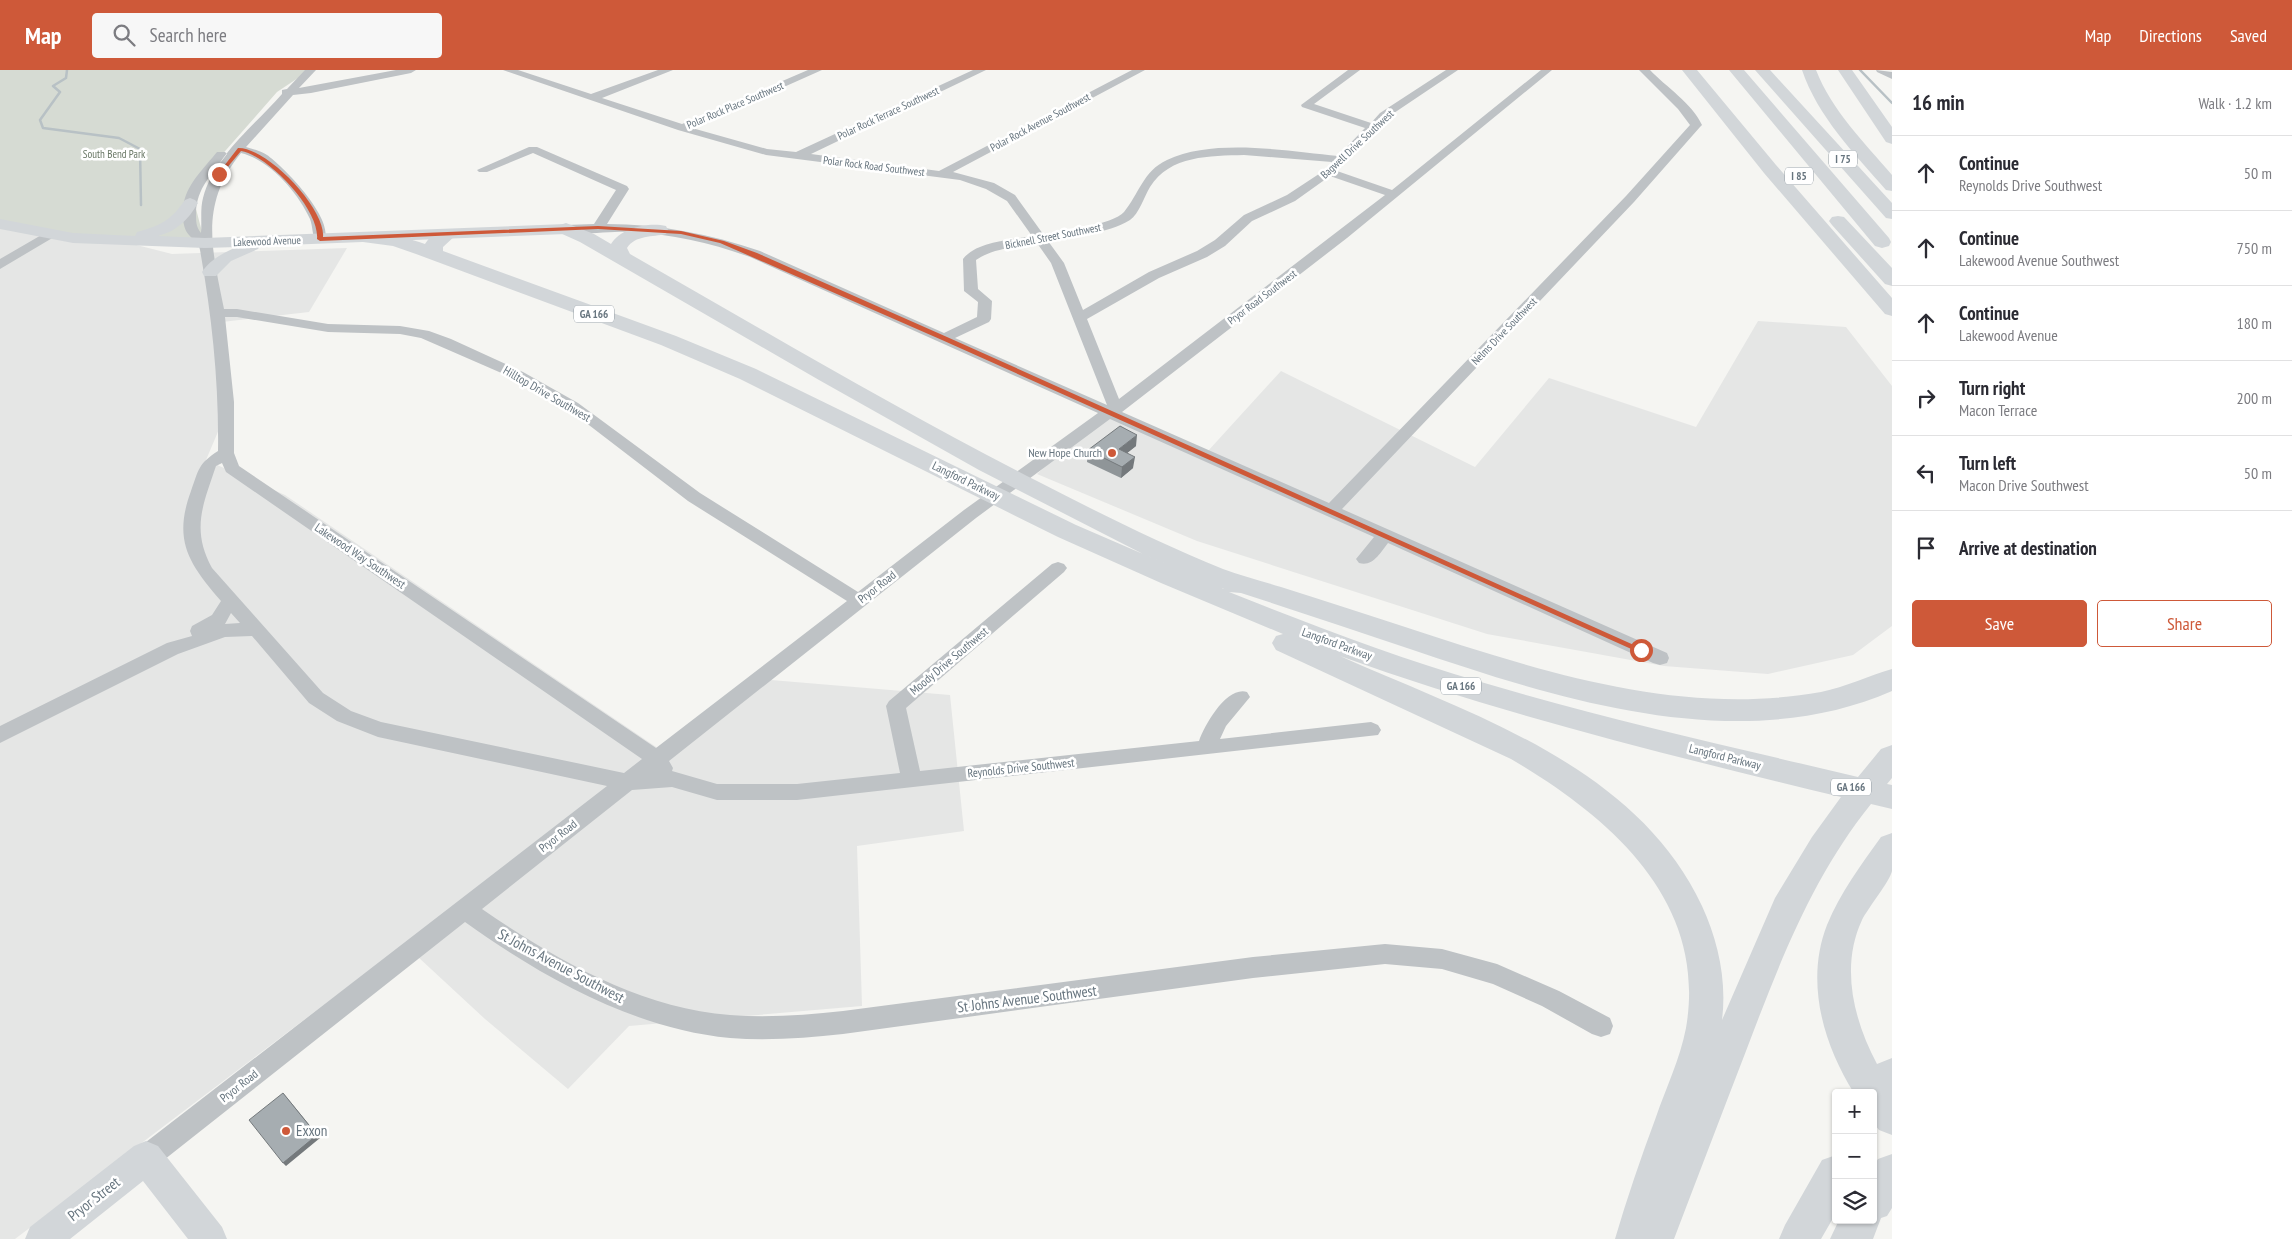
<!DOCTYPE html>
<html lang="en">
<head>
<meta charset="utf-8">
<style>
	body { margin:0; font-family:"PT Sans Narrow",sans-serif; background:#f7f7f7; color:#2b2b33 }
	.controls { position:absolute; right:15px; bottom:15px; display:grid; overflow:hidden; border-radius:5px; box-shadow:0 1px 4px #0004 }
	.controls button { width:45px; height:45px; display:grid; place-items:center; padding:0; border:0; border-bottom:1px solid #e1e1e2; background:#fff; color:#2b2b33; font:25px sans-serif }
	.stop { position:absolute; width:15px; height:15px; margin:-11px; border:4px solid #ce5939; border-radius:50%; background:#fff }
	.stop.end { background:#ce5939; border-color:#fff; box-shadow:0 1px 5px #0008 }
	.list { margin:0; padding:0; list-style:none }
	h2 { display:flex; justify-content:space-between; align-items:center; height:65px; margin:0; padding:0 20px; font-size:21px }
	h2 small { font-size:16px; font-weight:400; color:#7c7c81 }
	.list li { display:grid; grid-template-columns:32px 1fr auto; gap:15px; align-items:center; box-sizing:border-box; height:75px; padding:0 20px; border-top:1px solid #e1e1e2 }
	.list b { display:block; font-size:19px; white-space:nowrap }
	.list p { margin:0; font-size:16px; white-space:nowrap; color:#7c7c81 }
	.list em { font-size:16px; font-style:normal; color:#7c7c81 }
	.actions { display:flex; gap:10px; padding:15px 20px }
	.actions a { flex:1; padding:11px 0; border:1px solid #ce5939; border-radius:5px; text-align:center; font-size:18px; color:#ce5939 }
	.actions .main { background:#ce5939; color:#fff }
	.icon { flex:none; width:28px; height:28px; fill:none; stroke:currentColor; stroke-width:2; stroke-linecap:round; stroke-linejoin:round }
	.map { position:relative; flex:none; width:1892px; height:1169px; overflow:hidden }
	header { display:flex; align-items:center; gap:30px; box-sizing:border-box; height:70px; padding:0 25px; background:#ce5939; color:#fff }
	header strong { font-size:24px }
	nav { display:flex; gap:28px; margin-inline-start:auto; font-size:18px }
	.search { width:350px; height:45px; background:#f7f7f7; display:flex; align-items:center; gap:12px; box-sizing:border-box; padding:0 18px; border-radius:5px; color:#7c7c81; font-size:19px }
	main { display:flex }
	aside { flex:1; background:#fff }
	.map>svg:first-child { display:block }
	.built { fill:#e5e6e5 }
	.green { fill:#d6dbd3 }
	.lines { fill:none; stroke-linecap:round; stroke-linejoin:round }
	.stream { stroke:#b8c1c5; stroke-width:2.5 }
	.minor { fill:#bec2c5; fill-rule:evenodd }
	.major { fill:#d2d6d9; fill-rule:evenodd }
	.highway { fill:#d2d6d9; fill-rule:evenodd }
	.wall { fill:#8f9598 }
	.shaded-wall { fill:#74797c }
	.building { fill:#a6adb1; stroke:#74797c }
	.route { fill:#ce5939 }
	.poi-dot { fill:#ce5939; stroke:#fff; stroke-width:2 }
	.labels { text-anchor:middle; stroke-width:5; stroke-linejoin:round; paint-order:stroke }
	.far-street-label { font-size:11px; fill:#67757f; stroke:#fff }
	.far-park-label { font-size:11px; fill:#697765; stroke:#fff }
	.shield { fill:#fff; stroke:#959ea5; stroke-width:1 }
	.shield-label { font-size:11px; font-weight:bold; fill:#67757f }
	.street-label { font-size:12px; fill:#67757f; stroke:#fff }
	.poi-label { font-size:12px; fill:#67757f; stroke:#fff; text-anchor:end }
	.near-street-label { font-size:15px; fill:#67757f; stroke:#fff }
	.near-poi-label { font-size:15px; fill:#67757f; stroke:#fff; text-anchor:start }
</style>
</head>
<body>
<header>
<strong>Map</strong>
<div class="search"><svg class="icon" aria-label="search" viewBox="0 0 24 24"><circle cx="10" cy="10" r="6"/><path d="M15 15l6 6"/></svg>Search here</div>
<nav><a>Map</a><a>Directions</a><a>Saved</a></nav>
</header>
<main>
<div class="map">
<svg width="1892" height="1169" viewBox="0 0 1892 1169">
	<rect width="100%" height="100%" fill="#f5f5f2"/>
	<path class="built" d="M0,146l113,23 59,15 175,-6 -38,64 -87,10 9,79 -25,59 79,35 380,258 95,-74 190,16 14,136 -107,15 5,160 -233,20 -61,63 -83,-70 -81,-75 -389,295h-15z
		M1758,251l88,6 46,59v240l-39,29 -85,19 -104,-8 -177,-32 -290,-93 -160,-67 72,-66 99,43 73,-80 194,96 74,-89 147,49z"/>
	<path class="green" d="M0,0h310l-33,22 -73,83 -12,19 13,49 -155,-9 -50,-10z"/>
	<g class="lines">
		<path class="stream" d="M67,0l-1,8 -13,8 7,6 -20,28 3,8 76,10 21,11 1,56
			M1860,0l32,33"/>
		<path class="minor" d="M305,0h11l-17,18 97,-18h20l-5,3 -100,20 -18,2 -47,52c7,2 15,4 21,8 17,12 69,65 57,87h-8c-4,-7 -3,-15 -6,-23 -12,-26 -40,-59 -69,-66 -42,52 -29,96 -17,156h13l91,15 72,2 29,5 22,8 72,33 55,31 122,90 158,99 106,-82 134,-97 -348,-156c-39,-14 -78,-23 -119,-25 -19,-1 -54,4 -69,0l-2,-3 6,-4 28,-1 22,-34 -83,-37 -46,19h-8l-2,-2 52,-23h8l90,39 2,3 -22,35c52,0 103,10 153,27l184,82 33,-16 1,-15 -14,-11 -1,-32c14,-18 48,-19 69,-23l-25,-35 -21,-12 -26,-9 -194,-25 -88,-25 -175,-60h15l73,24 67,-24h15l-71,28 80,26 126,-54h14l-130,58 75,21 29,3 177,-82h13l-175,84 128,17 193,-101h13l-192,102 41,11 21,12 28,39c17,-3 70,-9 81,-22 15,-18 19,-41 43,-52 47,-22 120,-9 171,-4l27,-28 -63,-21 -1,-2 47,-35h12l-46,34 57,19 9,-10 66,-43h12l-70,47 -51,54 55,19 149,-120h11l-205,168 -225,174 207,91 297,-307 64,-71 -12,-16 -39,-39h11c16,17 42,33 52,55l-2,2 -66,75 -292,307 325,144 2,5 -2,5 -7,2 -7,-2 -265,-120c-8,10 -15,24 -29,20l-3,-4 18,-22 -264,-118 -134,99 -307,243 4,7 -1,3 45,13h80l103,-11 -14,-67 3,-5 163,-137 6,-2 6,2 3,4 -3,4 -158,136 14,63 279,-30c6,-17 28,-55 48,-49l3,5 -24,29 -6,13 151,-17 7,3 3,5 -3,5 -581,65h-80l-45,-13 -40,3 -150,119c73,50 157,99 248,106 38,3 76,0 113,-4l410,-54 132,-13 57,5 55,15 62,27 51,27 3,8 -3,8 -9,3 -9,-3 -50,-28 -49,-22 -51,-15 -57,-5 -132,14 -410,56c-37,4 -75,7 -113,4 -96,-9 -188,-61 -265,-116l-310,245 -9,4 -9,-4 -4,-9 4,-9 470,-363 -229,-49 -41,-16 -28,-18 -57,-67 -27,1 -47,17 -178,89v-17l167,-83 25,-7 -2,-5 2,-5 20,-11 9,-14c-33,-38 -48,-61 -30,-110 8,-22 7,-27 27,-40 1,-68 -6,-134 -18,-201 -1,-7 -6,-9 -11,-15 -7,-7 -7,-23 -5,-33 4,-19 21,-35 33,-50h8l2,2c-14,19 -31,34 -31,60 0,7 0,13 5,19 1,-12 -1,-24 2,-35 11,-42 52,-73 79,-104v-4l5,-1zM1244,85l88,7 -7,8 -38,25 -43,20 -29,25 -18,11 -48,21 -66,38 -19,-47 -16,-22c26,-5 59,-7 82,-21 9,-6 14,-23 20,-33 20,-32 60,-31 94,-32zM1330,106l55,19 -266,204 -32,-80 72,-41 48,-21 18,-11 27,-25 43,-20zM1037,173l14,20 56,142 -152,-67 34,-16 2,-3 1,-18 -14,-12 -2,-29c17,-12 40,-13 61,-17zM225,247h12l91,15 72,2 21,4 92,40 55,31 120,92 159,100 -191,147 -417,-282 -5,-13v-51zM222,393l4,9 416,287 -18,14 -243,-51 -30,-11 -28,-18 -111,-125c-21,-39 -9,-63 4,-102zM231,543l9,10 -15,1z
			M1876,0l16,2v7l-15,-7z
			M50,160l4,1 2,3 -2,3 -54,32v-10z"/>
		<path class="major" d="M190,128l5,2 3,3c-10,17 -21,28 -40,33l47,2 361,-14 6,2 2,3 -2,3 -6,2 -306,12 -2,3 -27,12 -15,15h-12l-2,-4c9,-13 21,-19 35,-25l-32,1 -132,-5 -73,-14v-10l73,14 62,3 2,-4c25,-7 33,-11 48,-32z
			M146,1071l12,5 64,81 5,12h-39l-45,-58 -73,58h-45l5,-12 104,-81z"/>
		<path class="highway" d="M1682,0h15l79,95 116,133v18l-7,-2 -121,-141z
			M1729,0h15l145,168 2,4 -2,4 -7,2 -7,-2z
			M1755,0h15l122,133v16l-6,-1z
			M1802,0h14c16,41 48,72 76,105v16l-6,-1c-32,-37 -68,-73 -84,-120z
			M1838,0h14l40,57v17l-6,-2z
			M1838,146l6,1 48,51v18l-7,-2 -53,-59 -3,-4 3,-4z
			M566,153l28,11 17,10c10,-16 37,-22 55,-18l2,4 -2,4c-13,3 -31,1 -39,14l3,6c135,77 268,156 407,227 60,31 122,62 186,88 19,7 39,12 58,18 40,13 79,25 118,38 135,44 278,93 422,67 25,-5 47,-16 71,-23v22c-153,67 -334,8 -482,-42 -57,-19 -113,-38 -169,-56l-12,-1c83,33 166,65 252,90 124,37 251,65 377,95l23,-28 11,-4v33l-5,6 5,1v24l-21,-5c-59,73 -92,160 -125,247 -24,62 -48,125 -72,188h-59c12,-41 26,-82 41,-122 10,-29 24,-58 30,-89 22,-128 -77,-211 -175,-269l-235,-109 -4,-7 4,-7 7,-2 -122,-51 -103,-46 -318,-158 -79,-34 -245,-91 -23,-8 -30,-4 -2,-4 2,-4c20,-5 43,4 62,10 6,-10 18,-17 30,-14l2,4 -14,13v4l233,85 80,33 320,156 148,64 -81,-35 -164,-84 -160,-90 -239,-138 -20,-9 -3,-4 3,-4zM1340,586c164,59 332,100 501,141l-29,40 -37,61 -53,122c5,-40 -4,-79 -20,-114 -66,-141 -230,-191 -362,-250z
			M1892,763c0,12 0,27 0,38 -2,10 -24,37 -30,49 -22,47 -8,101 15,144l15,-6v77l-13,-5 -4,-5 -2,1v-33h-19c-31,-49 -49,-112 -27,-168 13,-32 34,-60 54,-88z
			M1892,1084v54l-5,8 -6,2 -8,21h-43l9,-19h34v-53l5,-8z
			M1836,1085v58l-15,26h-42l6,-14 37,-65z"/>
	</g>
	<path class="wall" d="M1136,376l-9,7 6,15 -12,10 -34,-16 1,-12z"/>
	<path class="shaded-wall" d="M1137,365l-1,11 -19,15 2,-12z
		M1135,387l-2,11 -12,10 1,-11z
		M283,1023l37,45 -34,28 -3,-3z"/>
	<path class="building" d="M1120,356l17,9 -18,14 16,8 -13,10 -34,-17z
		M283,1023l34,42 -34,28 -34,-43z"/>
	<path class="route" d="M238,78c29,-1 88,61 85,89l275,-11 83,5 43,10 33,12 190,84 698,313 -4,3 -3,-1 -696,-312 -222,-97 -39,-9 -83,-5 -278,12 -3,-2c3,-29 -48,-83 -76,-88l-20,24h-4z"/>
	<g class="poi-dot">
		<circle cx="1112" cy="383" r="5"/>
		<circle cx="286" cy="1061" r="5"/>
	</g>
	<g class="labels">
		<g class="far-street-label">
			<text transform="translate(735 35) rotate(-23)" y="4">Polar Rock Place Southwest</text>
			<text transform="translate(888 43) rotate(-25)" y="4">Polar Rock Terrace Southwest</text>
			<text transform="translate(1040 52) rotate(-28)" y="4">Polar Rock Avenue Southwest</text>
			<text transform="translate(1357 74) rotate(-43)" y="4">Bagwell Drive Southwest</text>
			<text transform="translate(874 96) rotate(7)" y="4">Polar Rock Road Southwest</text>
			<text transform="translate(1053 166) rotate(-11)" y="4">Bicknell Street Southwest</text>
			<text transform="translate(267 171) rotate(-2)" y="4">Lakewood Avenue</text>
			<text transform="translate(1262 227) rotate(-37)" y="4">Pryor Road Southwest</text>
			<text transform="translate(1504 261) rotate(-46)" y="4">Nelms Drive Southwest</text>
		</g>
		<g class="far-park-label">
			<text x="114" y="88">South Bend Park</text>
		</g>
		<g class="shield">
			<rect x="1829" y="80.5" width="28" height="17" rx="4"/>
			<rect x="1785" y="97.5" width="28" height="17" rx="4"/>
			<rect x="574" y="235.5" width="40" height="17" rx="4"/>
			<rect x="1441" y="607.5" width="40" height="17" rx="4"/>
			<rect x="1831" y="708.5" width="40" height="17" rx="4"/>
		</g>
		<g class="shield-label">
			<text x="1843" y="93">I 75</text>
			<text x="1799" y="110">I 85</text>
			<text x="594" y="248">GA 166</text>
			<text x="1461" y="620">GA 166</text>
			<text x="1851" y="721">GA 166</text>
		</g>
		<g class="street-label">
			<text transform="translate(547 324) rotate(30)" y="4">Hilltop Drive Southwest</text>
			<text transform="translate(966 411) rotate(26)" y="4">Langford Parkway</text>
			<text transform="translate(360 486) rotate(34)" y="4">Lakewood Way Southwest</text>
			<text transform="translate(877 517) rotate(-38)" y="4">Pryor Road</text>
			<text transform="translate(1337 574) rotate(20)" y="4">Langford Parkway</text>
			<text transform="translate(949 591) rotate(-40)" y="4">Moody Drive Southwest</text>
			<text transform="translate(1725 687) rotate(14)" y="4">Langford Parkway</text>
			<text transform="translate(1021 698) rotate(-6)" y="4">Reynolds Drive Southwest</text>
			<text transform="translate(558 766) rotate(-38)" y="4">Pryor Road</text>
			<text transform="translate(239 1016) rotate(-38)" y="4">Pryor Road</text>
		</g>
		<g class="poi-label">
			<text x="1102" y="387">New Hope Church</text>
		</g>
		<g class="near-street-label">
			<text transform="translate(561 896) rotate(28)" y="5">St Johns Avenue Southwest</text>
			<text transform="translate(1027 929) rotate(-7)" y="5">St Johns Avenue Southwest</text>
			<text transform="translate(94 1129) rotate(-38)" y="5">Pryor Street</text>
		</g>
		<g class="near-poi-label">
			<text x="296" y="1066">Exxon</text>
		</g>
	</g>
</svg>
<div class="controls">
<button>+</button>
<button>−</button>
<button><svg class="icon" aria-label="layers" viewBox="0 0 24 24"><path d="M12 4l9 5-9 5-9-5zM3 14l9 5 9-5"/></svg></button>
</div>
<div class="stop" style="left:1641px;top:580px"></div>
<div class="stop end" style="left:219px;top:104px"></div>
</div>
<aside>
<h2>16 min<small>Walk · 1.2 km</small></h2>
<ul class="list">
<li><svg class="icon" aria-label="ahead" viewBox="0 0 24 24"><path d="M12 20V5M6 11l6-6 6 6"/></svg><div><b>Continue</b><p>Reynolds Drive Southwest</p></div><em>50 m</em></li>
<li><svg class="icon" aria-label="ahead" viewBox="0 0 24 24"><path d="M12 20V5M6 11l6-6 6 6"/></svg><div><b>Continue</b><p>Lakewood Avenue Southwest</p></div><em>750 m</em></li>
<li><svg class="icon" aria-label="ahead" viewBox="0 0 24 24"><path d="M12 20V5M6 11l6-6 6 6"/></svg><div><b>Continue</b><p>Lakewood Avenue</p></div><em>180 m</em></li>
<li><svg class="icon" aria-label="right" viewBox="0 0 24 24"><path d="M7 20v-9h11M14 6l5 5-5 5"/></svg><div><b>Turn right</b><p>Macon Terrace</p></div><em>200 m</em></li>
<li><svg class="icon" aria-label="left" viewBox="0 0 24 24"><path d="M17 20v-9H6M10 6l-5 5 5 5"/></svg><div><b>Turn left</b><p>Macon Drive Southwest</p></div><em>50 m</em></li>
<li><svg class="icon" aria-label="arrive" viewBox="0 0 24 24"><path d="M6 21V4h12l-3 4 3 4H6"/></svg><div><b>Arrive at destination</b></div></li>
</ul>
<div class="actions"><a class="main">Save</a><a>Share</a></div>
</aside>
</main>
</body>
</html>
